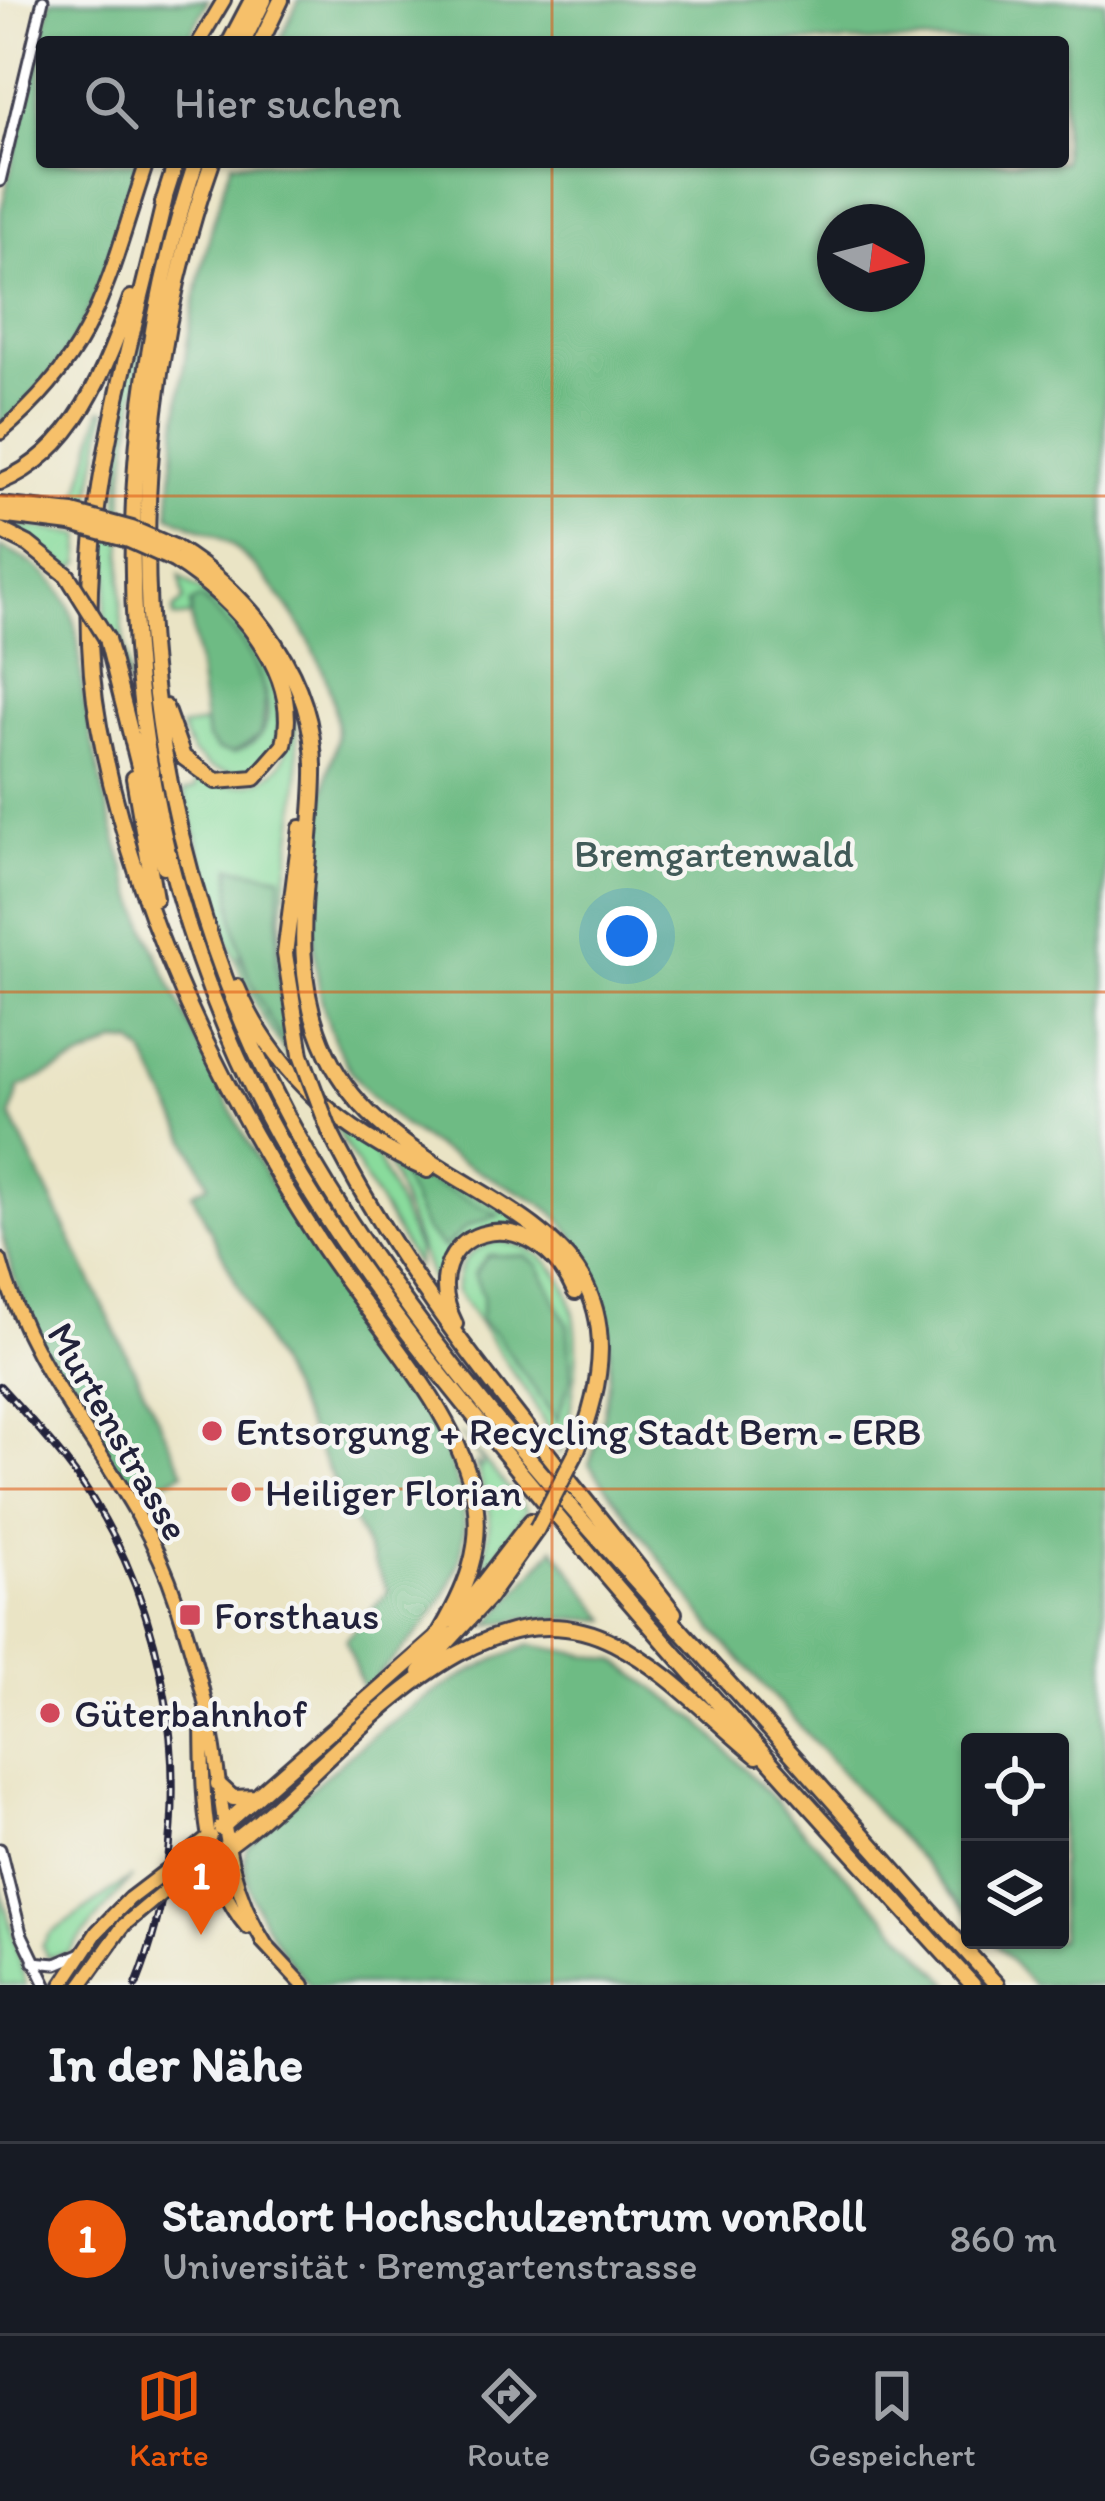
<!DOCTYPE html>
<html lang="de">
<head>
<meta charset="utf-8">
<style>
	body { margin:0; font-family:Itim,sans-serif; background:#242831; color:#f1f3f6 }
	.controls { position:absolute; right:36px; bottom:36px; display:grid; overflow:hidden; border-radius:12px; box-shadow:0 3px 9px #0004 }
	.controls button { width:108px; height:108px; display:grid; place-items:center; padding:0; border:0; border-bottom:3px solid #363941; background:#171b24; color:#f1f3f6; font:60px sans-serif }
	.compass { position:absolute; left:817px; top:204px; width:108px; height:108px; border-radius:50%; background:#171b24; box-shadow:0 3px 9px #0004; rotate:97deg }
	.you { position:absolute; left:627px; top:936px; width:42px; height:42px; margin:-30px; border:9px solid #fff; border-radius:50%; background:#1a73e8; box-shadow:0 0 0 18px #1a73e833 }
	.badge { display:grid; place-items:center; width:78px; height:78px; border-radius:50%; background:#ea580c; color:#fff; font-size:39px; font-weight:700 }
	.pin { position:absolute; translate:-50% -99px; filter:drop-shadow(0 3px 6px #0008) }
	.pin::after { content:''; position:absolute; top:63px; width:42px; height:36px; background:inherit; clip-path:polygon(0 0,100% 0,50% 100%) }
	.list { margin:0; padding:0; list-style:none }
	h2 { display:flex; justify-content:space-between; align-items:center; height:156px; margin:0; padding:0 48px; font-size:51px }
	h2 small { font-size:39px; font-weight:400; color:#9ea1a6 }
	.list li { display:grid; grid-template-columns:78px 1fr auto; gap:36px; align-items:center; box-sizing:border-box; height:192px; padding:0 48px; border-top:3px solid #363941 }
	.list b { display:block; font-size:45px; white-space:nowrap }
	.list p { margin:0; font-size:39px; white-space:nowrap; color:#9ea1a6 }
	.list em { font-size:39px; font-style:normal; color:#9ea1a6 }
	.icon { flex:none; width:66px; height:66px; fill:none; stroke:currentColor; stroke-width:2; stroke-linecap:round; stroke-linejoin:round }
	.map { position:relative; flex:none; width:1105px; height:1985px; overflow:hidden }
	.search { position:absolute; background:#171b24; box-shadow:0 3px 9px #0004; left:36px; right:36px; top:36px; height:132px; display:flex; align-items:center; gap:30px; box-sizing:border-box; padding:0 42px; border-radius:12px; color:#9ea1a6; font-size:45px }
	.sheet { height:348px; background:#171b24 }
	nav { display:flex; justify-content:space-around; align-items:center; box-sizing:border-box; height:168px; border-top:3px solid #363941; background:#171b24; font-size:33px; color:#9ea1a6 }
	nav a { display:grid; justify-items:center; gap:6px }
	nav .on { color:#ea580c }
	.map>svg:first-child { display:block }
	.green { fill:#89db9c; stroke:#567e6c; stroke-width:3; fill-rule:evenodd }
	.forest { fill:#6ebb84; stroke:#486e60; stroke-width:3; fill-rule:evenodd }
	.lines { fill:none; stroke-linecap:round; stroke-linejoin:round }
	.minor-casing { stroke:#403f50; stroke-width:15 }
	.major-casing { stroke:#403f50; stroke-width:18 }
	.highway-casing { stroke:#403f50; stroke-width:20 }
	.minor { stroke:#fff; stroke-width:9 }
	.major { stroke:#f6c06b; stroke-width:12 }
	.highway { stroke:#f6c06b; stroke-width:14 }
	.rail-casing { stroke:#22223b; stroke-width:8 }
	.rail { stroke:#f6f6f2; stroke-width:3; stroke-dasharray:9; stroke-linecap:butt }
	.major-bridge-casing { stroke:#403f50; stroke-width:18; stroke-linecap:butt }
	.highway-bridge-casing { stroke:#403f50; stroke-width:20; stroke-linecap:butt }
	.major-bridge { stroke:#f6c06b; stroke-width:12 }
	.highway-bridge { stroke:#f6c06b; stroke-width:14 }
	.grid { fill:none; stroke:#de560e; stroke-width:3; stroke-opacity:0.55 }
	.poi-dot { fill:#d1495b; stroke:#f6f6f2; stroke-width:4.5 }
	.labels { text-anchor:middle; stroke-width:9; stroke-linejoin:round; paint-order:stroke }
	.park-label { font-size:39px; fill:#415a58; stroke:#f6f6f2 }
	.street-label { font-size:39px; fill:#22223b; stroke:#f6f6f2 }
	.poi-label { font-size:39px; fill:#22223b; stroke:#f6f6f2; text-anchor:start }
</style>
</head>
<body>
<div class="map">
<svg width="1105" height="1985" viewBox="0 0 1105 1985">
	<rect width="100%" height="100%" fill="#f6f6f2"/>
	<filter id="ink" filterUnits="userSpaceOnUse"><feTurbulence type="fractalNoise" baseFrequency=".00833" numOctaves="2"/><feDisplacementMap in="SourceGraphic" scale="24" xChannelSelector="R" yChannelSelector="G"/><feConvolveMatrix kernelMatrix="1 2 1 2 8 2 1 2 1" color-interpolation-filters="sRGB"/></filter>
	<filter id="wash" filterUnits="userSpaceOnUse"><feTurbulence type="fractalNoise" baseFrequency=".004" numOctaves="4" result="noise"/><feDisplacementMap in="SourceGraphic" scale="48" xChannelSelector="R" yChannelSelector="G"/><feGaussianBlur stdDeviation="2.7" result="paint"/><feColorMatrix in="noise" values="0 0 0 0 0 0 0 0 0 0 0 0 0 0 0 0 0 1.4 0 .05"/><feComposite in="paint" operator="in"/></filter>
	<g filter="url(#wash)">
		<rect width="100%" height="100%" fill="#eae4c5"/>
		<path class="green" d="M154,263l-30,214 -3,137 9,76 -26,-74 5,-39 -10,-63 19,-2 3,-55 -8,-28z
			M101,410h5l-16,94 -13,-2z
			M7,523l75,12 -2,29 -9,5z
			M180,576c16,13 35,23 51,40 29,31 72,109 31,146 -16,13 -36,12 -54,4l-16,-14 -11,-25 24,-4 2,15 26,15c80,-28 2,-119 -29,-153l-13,3v13l-17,2 -1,-8 11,-10z
			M281,670c34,86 9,159 1,246 -5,53 2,106 18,156 -67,-83 -88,-181 -116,-280l12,-4 -3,-14c29,19 87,16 94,-27 3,-24 -4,-53 -6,-77zM280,877l-4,87 11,82 -48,-89z
			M328,1115l45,33 45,102 -1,17z
			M384,1153l121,57 27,25 -32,-8 -31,10 -30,62z
			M498,1241c105,13 81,142 62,212l-28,-53 -76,-110c2,-29 14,-42 42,-49z
			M460,1433l67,77 -43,61 6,-57 -15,-53 6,7 2,-6z
			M132,1877l-64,76 -21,4 -5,-11 8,-12z
			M0,1885l26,100h-26z"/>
		<path class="forest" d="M51,0h157l-21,42h-145v120h99c-42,109 -44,183 -141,263l1,-214z
			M299,0h806v1985h-72l-41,-45h68v-198h-90v173l-255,-283 -126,-168c29,-80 35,-180 -32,-247 -15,-16 -43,-27 -62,-37 -64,-33 -132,-71 -161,-141 -33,-79 -19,-177 -7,-261 2,-15 10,-27 10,-43 -1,-68 -54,-145 -103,-188 -17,-14 -45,-22 -65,-32 9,-122 22,-236 63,-353h831v-120h-784zM835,222h72v72h-72z
			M0,547c28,12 54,28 68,57 14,31 11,73 18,107 16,83 37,166 71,243 36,80 73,159 117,235 50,86 200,248 190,345 -6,67 -57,111 -101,156l-17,-50 42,-49 -196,-398 17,-9 -65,-131 -11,-10 -15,-1 -99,46 -8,28 173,356 -45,23c-64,-84 -117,-165 -139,-270z
			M200,598c40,34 80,83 59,138l-26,17 -15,-3 -11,-12 -16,-122v-13z
			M231,867l50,9 -5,88 12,86c-37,-59 -61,-112 -57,-183z
			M396,1166l103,49 -33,12 -22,21 -18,-17z
			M488,1255l37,1 13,9 30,61 3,52 -14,43 -61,-86 -16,-14 3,-24 -9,-23z
			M554,1548l54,72 -81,-2 -39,7z
			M530,1645l85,15 82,59 254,266h-641c-26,-27 -77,-99 -63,-137 87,-82 170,-161 283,-203z"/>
	</g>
	<g filter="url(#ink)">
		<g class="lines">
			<defs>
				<path id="minor" d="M0,181l43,-181
					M0,1849l21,84 25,52
					M33,1962l23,2 26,-11"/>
				<path id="major" d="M199,42l25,-42
					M0,433c99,-82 108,-156 147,-271
					M0,1260c36,133 135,214 176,340 15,46 30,96 37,143 12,72 11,138 53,202
					M202,1722c1,66 -1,152 45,205
					M171,1867l40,-31
					M184,1876l25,2 15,9
					M168,1888l47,-35
					M262,1941l41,44
					M62,1985l35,-53 32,-33
					M81,1985l43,-60"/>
				<path id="highway" d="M230,42l22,-42
					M243,42l21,-42
					M261,42l20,-42
					M196,162c-103,309 -81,665 71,955 72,136 167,252 265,369 141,171 291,335 441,499
					M212,162c-114,323 -75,697 96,992 113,194 266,358 414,522 93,103 182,207 275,309
					M165,198c-40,174 -99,348 -66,528 34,184 119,360 220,515 48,75 132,160 153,246 15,58 -7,105 -37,154
					M163,203l13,-41
					M0,482c76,-31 105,-112 131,-184
					M0,505l73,8
					M0,515l71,9
					M0,530l28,14 39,31
					M174,547c79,48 143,133 140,229 -2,95 -30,188 13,278 78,168 357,134 248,401
					M107,639l57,227
					M165,707l18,50 33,24 39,-3 29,-33c18,-76 -52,-148 -110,-185
					M134,778l21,120
					M237,987c36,86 107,146 191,183
					M301,1055l-16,-101 16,-126
					M330,1132c89,179 224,324 344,481
					M455,1324c-45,-92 74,-136 120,-32
					M454,1621l77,-100
					M420,1672l68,-74 49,-69
					M218,1784l15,14 23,-1
					M221,1828l217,-191
					M226,1847c105,-72 242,-279 388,-204 55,28 96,75 143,113"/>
			</defs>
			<use href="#minor" class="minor-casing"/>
			<use href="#major" class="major-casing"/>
			<use href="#highway" class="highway-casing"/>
			<use href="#minor" class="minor"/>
			<use href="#major" class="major"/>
			<use href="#highway" class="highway"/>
			<defs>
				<path id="rail" d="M0,1386c33,36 67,72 93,114 87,140 105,331 43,485"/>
			</defs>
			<use href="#rail" class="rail-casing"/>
			<use href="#rail" class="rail"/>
			<defs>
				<path id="major-bridge" d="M129,1899l42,-32
					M124,1925l44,-37"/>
				<path id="highway-bridge" d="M73,513l59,16 42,18
					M71,524l58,16 45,20
					M67,575l40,64
					M301,1055l29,77
					M537,1529l38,-74"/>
			</defs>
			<use href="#major-bridge" class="major-bridge-casing"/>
			<use href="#highway-bridge" class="highway-bridge-casing"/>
			<use href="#major-bridge" class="major-bridge"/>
			<use href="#highway-bridge" class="highway-bridge"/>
		</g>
	</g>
	<path class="grid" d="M552,0v42M552,162v1823M0,496h1105M0,992h1105M0,1489h1105"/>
	<g class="poi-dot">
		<circle cx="212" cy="1431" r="12"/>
		<circle cx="241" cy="1492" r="12"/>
		<rect x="178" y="1603" width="24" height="24" rx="6"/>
		<circle cx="50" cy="1713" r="12"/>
	</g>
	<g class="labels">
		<g class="park-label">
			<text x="714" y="867">Bremgartenwald</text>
		</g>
		<g class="street-label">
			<text transform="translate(119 1431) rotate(60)" y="14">Murtenstrasse</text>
		</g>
		<g class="poi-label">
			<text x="236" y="1445">Entsorgung + Recycling Stadt Bern - ERB</text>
			<text x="265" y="1506">Heiliger Florian</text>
			<text x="214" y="1629">Forsthaus</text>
			<text x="74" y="1727">Güterbahnhof</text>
		</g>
	</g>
</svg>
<div class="controls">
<button><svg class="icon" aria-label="locate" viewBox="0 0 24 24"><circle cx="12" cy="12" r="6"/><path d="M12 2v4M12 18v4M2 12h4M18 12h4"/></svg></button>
<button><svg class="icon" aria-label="layers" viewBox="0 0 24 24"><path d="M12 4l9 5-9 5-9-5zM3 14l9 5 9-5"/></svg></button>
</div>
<svg class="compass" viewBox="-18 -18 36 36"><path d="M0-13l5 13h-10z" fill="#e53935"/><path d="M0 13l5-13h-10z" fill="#9ea1a6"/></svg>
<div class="you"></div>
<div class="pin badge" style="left:201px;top:1935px">1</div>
<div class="search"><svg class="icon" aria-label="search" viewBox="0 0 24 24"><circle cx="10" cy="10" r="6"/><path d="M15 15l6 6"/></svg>Hier suchen</div>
</div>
<section class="sheet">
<h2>In der Nähe<small></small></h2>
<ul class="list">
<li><span class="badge">1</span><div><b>Standort Hochschulzentrum vonRoll</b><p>Universität · Bremgartenstrasse</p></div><em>860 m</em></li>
</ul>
</section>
<nav>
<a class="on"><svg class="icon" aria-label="map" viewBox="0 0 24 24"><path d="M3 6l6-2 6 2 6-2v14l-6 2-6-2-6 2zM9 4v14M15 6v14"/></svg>Karte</a>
<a><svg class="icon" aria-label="directions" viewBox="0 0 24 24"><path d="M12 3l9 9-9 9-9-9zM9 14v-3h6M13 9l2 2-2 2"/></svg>Route</a>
<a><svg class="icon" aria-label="saved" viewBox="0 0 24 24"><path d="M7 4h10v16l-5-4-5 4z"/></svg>Gespeichert</a>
</nav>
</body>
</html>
